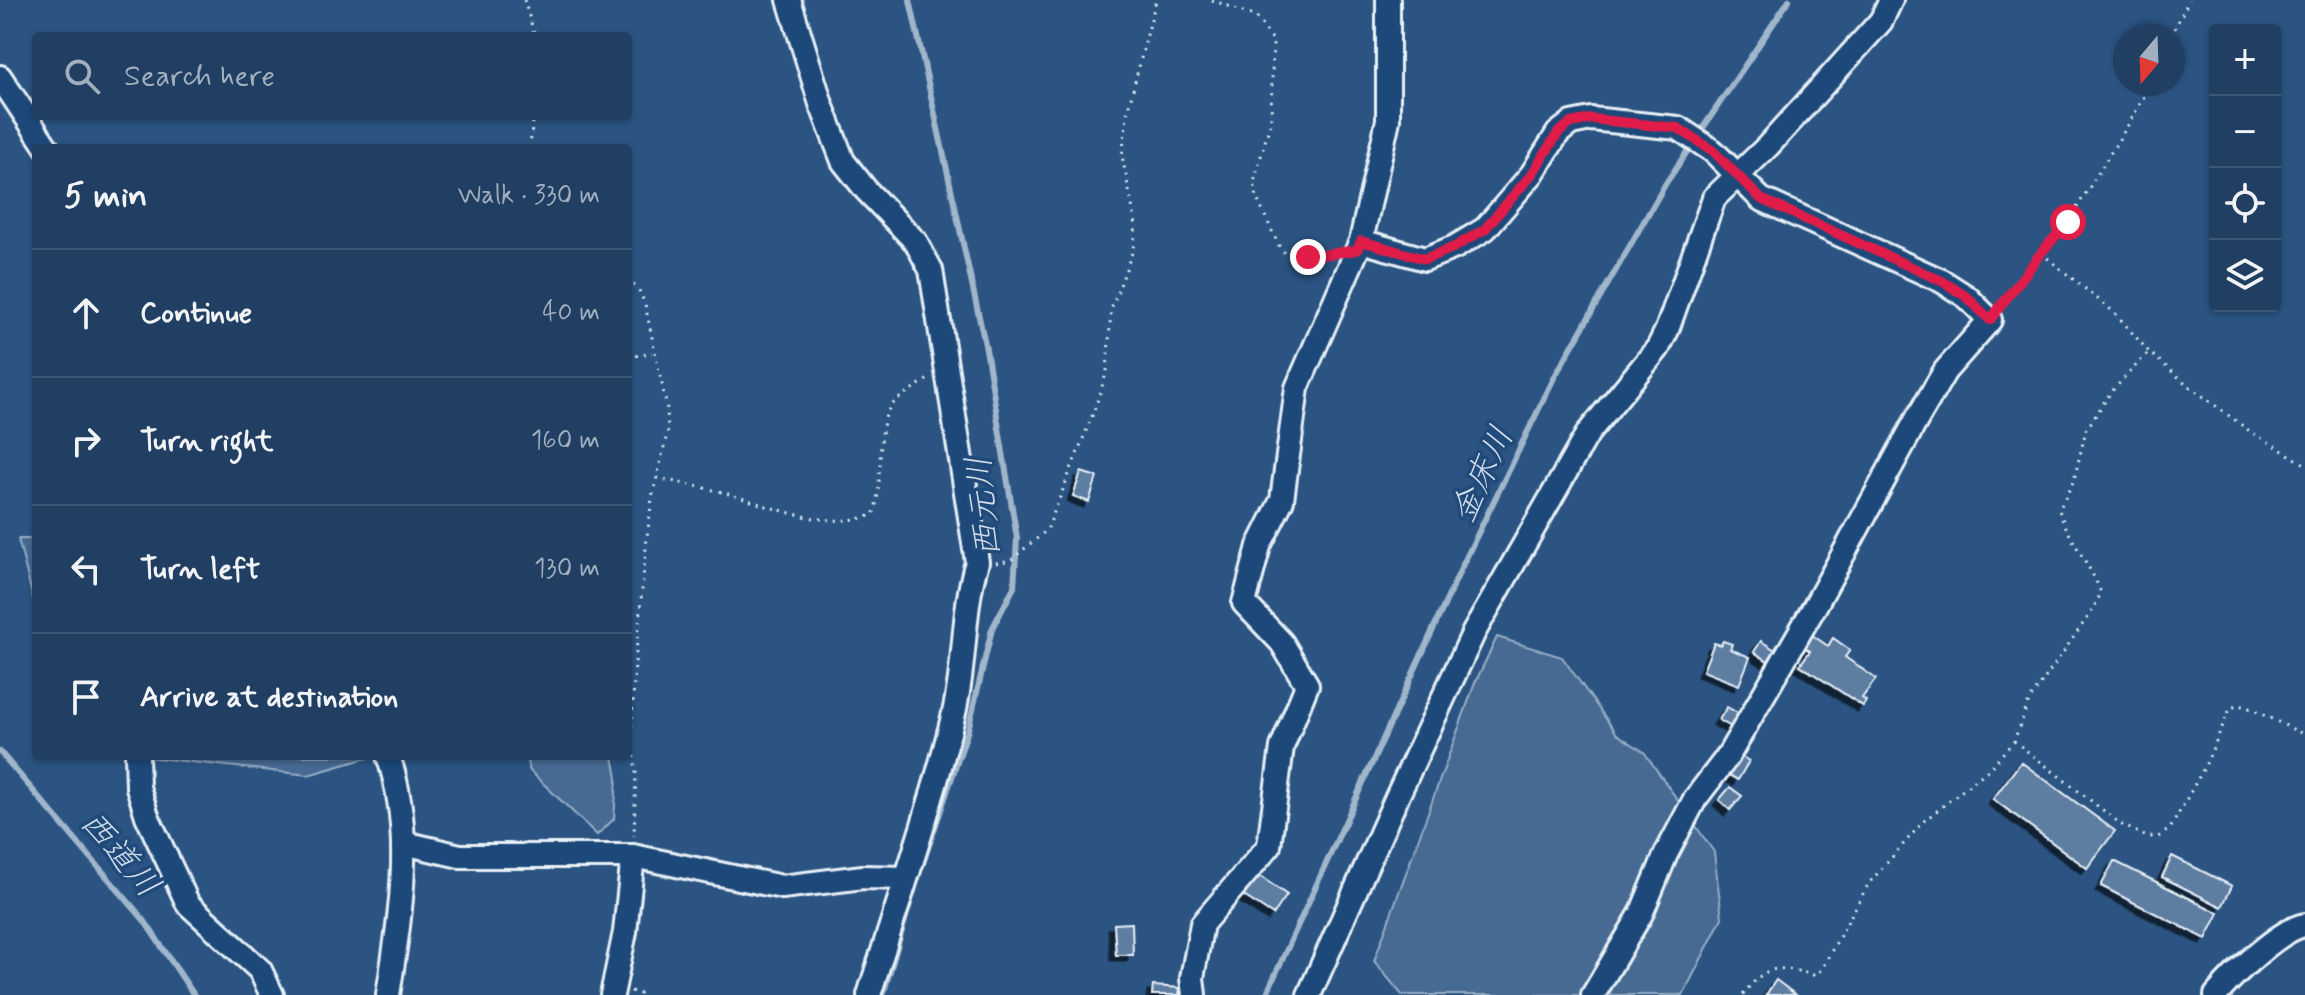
<!DOCTYPE html>
<html lang="en">
<head>
<meta charset="utf-8">
<style>
	body { margin:0; font-family:Mynerve,"Klee One",sans-serif; background:#284668; color:#f1f3f6 }
	.controls { position:absolute; right:24px; top:24px; display:grid; overflow:hidden; border-radius:8px; box-shadow:0 2px 6px #0004 }
	.controls button { width:72px; height:72px; display:grid; place-items:center; padding:0; border:0; border-bottom:2px solid #3d5877; background:#203f62; color:#f1f3f6; font:40px sans-serif }
	.compass { position:absolute; left:2113px; top:24px; width:72px; height:72px; border-radius:50%; background:#203f62; box-shadow:0 2px 6px #0004; rotate:199deg }
	.stop { position:absolute; width:24px; height:24px; margin:-18px; border:6px solid #e11d48; border-radius:50%; background:#fff }
	.stop.end { background:#e11d48; border-color:#fff; box-shadow:0 2px 8px #0008 }
	.list { margin:0; padding:0; list-style:none }
	h2 { display:flex; justify-content:space-between; align-items:center; height:104px; margin:0; padding:0 32px; font-size:34px }
	h2 small { font-size:26px; font-weight:400; color:#a2afbe }
	.list li { display:grid; grid-template-columns:52px 1fr auto; gap:24px; align-items:center; box-sizing:border-box; height:128px; padding:0 32px; border-top:2px solid #3d5877 }
	.list b { display:block; font-size:30px; white-space:nowrap }
	.list em { font-size:26px; font-style:normal; color:#a2afbe }
	.icon { flex:none; width:44px; height:44px; fill:none; stroke:currentColor; stroke-width:2; stroke-linecap:round; stroke-linejoin:round }
	.map { position:relative; flex:none; width:2305px; height:995px; overflow:hidden }
	.search { position:absolute; background:#203f62; box-shadow:0 2px 6px #0004; left:32px; top:32px; width:600px; height:88px; display:flex; align-items:center; gap:20px; box-sizing:border-box; padding:0 28px; border-radius:8px; color:#a2afbe; font-size:30px }
	.panel { position:absolute; background:#203f62; box-shadow:0 2px 6px #0004; left:32px; top:144px; width:600px; height:616px; border-radius:8px }
	.map>svg:first-child { display:block }
	.green { fill:#476b93; stroke:#98aec6; stroke-width:2 }
	.lines { fill:none; stroke-linecap:round; stroke-linejoin:round }
	.stream { stroke:#a0b6cb; stroke-width:6 }
	.building { fill:#5d7da1; stroke:#e8f1f8; stroke-width:2; filter:url(#shadow) }
	.street-casing { stroke:#e8f1f8; stroke-width:28 }
	.path { stroke:#e8f1f8; stroke-width:3; stroke-dasharray:2 6; stroke-linecap:butt }
	.street { stroke:#1f4a7a; stroke-width:22 }
	.route { stroke:#e11d48; stroke-width:10 }
	.labels { text-anchor:middle; stroke-width:7; stroke-linejoin:round; paint-order:stroke }
	.water-label { font-size:34px; font-style:italic; fill:#d0dde9; stroke:#1f4a7a }
</style>
</head>
<body>
<div class="map">
<svg width="2305" height="995" viewBox="0 0 2305 995">
	<defs>
		<filter id="shadow"><feDropShadow dx="-5.5" dy="5.5" stdDeviation="0" flood-color="#0009"/></filter>
	</defs>
	<rect width="100%" height="100%" fill="#2b5482"/>
	<filter id="ink" filterUnits="userSpaceOnUse"><feTurbulence type="fractalNoise" baseFrequency=".0125" numOctaves="2"/><feDisplacementMap in="SourceGraphic" scale="16" xChannelSelector="R" yChannelSelector="G"/><feConvolveMatrix kernelMatrix="1 2 1 2 8 2 1 2 1" color-interpolation-filters="sRGB"/></filter>
	<g filter="url(#ink)">
		<path class="green" d="M18,539h18v71z
			M1497,637l65,20 55,77 27,18 70,100 8,66 -39,77h-281l-28,-34 101,-278z
			M138,756h236l-66,19z
			M525,756h88l4,22 -3,41 -17,16 -67,-64z"/>
		<g class="lines">
			<path class="stream" d="M910,0l76,349 31,189 -3,49 -22,42 -24,101 -46,136
				M0,752l144,168 50,75
				M883,995l35,-119
				M1266,995l198,-433 91,-186 111,-193 123,-183"/>
		</g>
		<path class="building" d="M1081,472l16,5 -8,25 -16,-6z
			M1812,635l16,11 5,-8 17,12 -5,7 31,22 -14,19 4,3 -3,5 -63,-41 10,-14 -6,-4z
			M1723,641l9,3 -2,5 20,8 -11,28 -36,-14 11,-28 7,2z
			M1761,641l14,9 -7,11 -14,-9z
			M1727,707l14,8 -8,13 -14,-8z
			M1739,755l10,6 -11,19 -11,-6z
			M2021,762l94,69 -28,37 -94,-69z
			M1730,787l12,9 -12,14 -11,-10z
			M2172,856l60,30 -10,21 -60,-30z
			M2114,861l105,52 -13,26 -105,-53z
			M1258,875l29,20 -14,20 -29,-19z
			M1132,923l1,32h-17l-2,-31z
			M1776,980l20,15h-30z
			M1153,986l27,2 -1,7h-27z"/>
		<g class="lines">
			<defs>
				<path id="street" d="M789,0l32,104 22,57 23,29 50,52 15,28 46,292c-15,48 -11,101 -23,151 -23,95 -56,189 -85,282
					M0,77l47,71
					M1361,241l64,18 30,-12 30,-18 47,-55 26,-41 13,-10 20,-4 87,9 35,23 48,48 181,82 25,16 23,23 -45,51 -28,48 -102,187 -87,150 -33,43 -29,55 -25,60 -48,81
					M137,756l1,31 9,29 41,88 72,66 12,25
					M388,756c27,78 12,160 0,239
					M404,843l56,13h173l149,31 81,-10 42,1
					M612,995l13,-63 8,-76
					M1194,995l-2,-17 10,-54 67,-78 13,-99 25,-62 -25,-42 -38,-40 15,-57 23,-46 15,-112 64,-147 27,-121v-120
					M1309,995l88,-198 77,-165 114,-199 70,-85 9,-18 47,-132 54,-52 113,-125 10,-21
					M2216,995c17,-20 64,-66 89,-70"/>
			</defs>
			<use href="#street" class="street-casing"/>
			<path class="path" d="M524,0l11,36
				M1212,0l44,17 17,23 -2,80 -17,62 3,17 23,49 9,9 43,-3
				M2171,36l18,-36
				M530,148l3,-32
				M2041,253l74,60 34,39 40,34 62,46 54,32
				M628,279l10,9 7,16 22,105 1,21 -16,68 -5,39 -12,126 -4,74 5,36 -2,63
				M2004,303l37,-50 27,-31 63,-102 20,-36
				M628,357l24,-4
				M657,478c23,5 46,9 68,15 46,13 100,38 148,22 12,-29 1,-91 19,-110 9,-10 24,-18 36,-26
				M996,563l15,-3 36,-30 47,-119 13,-40 4,-61 22,-60 3,-25 -14,-69 6,-47 28,-109
				M2014,741l108,84 25,12h11l12,-8 35,-63 25,-57 8,-4 9,2 58,28
				M631,991l12,4
				M1743,995c23,-31 34,-30 70,-20l8,-5 48,-87 55,-62 64,-51 26,-29 15,-40 63,-90 9,-18c-11,-29 -32,-53 -42,-83l15,-30 12,-50 25,-38 38,-40"/>
			<use href="#street" class="street"/>
		</g>
	</g>
	<g class="lines" filter="url(#ink)">
		<path class="route" d="M1308,257l49,-7 4,-9 64,18 30,-12 30,-18 47,-55 26,-41 13,-10 20,-4 87,9 35,23 48,48 181,82 25,16 23,23 51,-67 27,-31"/>
	</g>
	<g class="labels">
		<g class="water-label">
			<text transform="translate(1481 474) rotate(-65)" y="12">金床川</text>
			<text transform="translate(982 507) rotate(-96)" y="12">西元川</text>
			<text transform="translate(121 853) rotate(49)" y="12">西道川</text>
		</g>
	</g>
</svg>
<div class="controls">
<button>+</button>
<button>−</button>
<button><svg class="icon" aria-label="locate" viewBox="0 0 24 24"><circle cx="12" cy="12" r="6"/><path d="M12 2v4M12 18v4M2 12h4M18 12h4"/></svg></button>
<button><svg class="icon" aria-label="layers" viewBox="0 0 24 24"><path d="M12 4l9 5-9 5-9-5zM3 14l9 5 9-5"/></svg></button>
</div>
<svg class="compass" viewBox="-18 -18 36 36"><path d="M0-13l5 13h-10z" fill="#e53935"/><path d="M0 13l5-13h-10z" fill="#a2afbe"/></svg>
<div class="stop" style="left:2068px;top:222px"></div>
<div class="stop end" style="left:1308px;top:257px"></div>
<div class="search"><svg class="icon" aria-label="search" viewBox="0 0 24 24"><circle cx="10" cy="10" r="6"/><path d="M15 15l6 6"/></svg>Search here</div>
<section class="panel">
<h2>5 min<small>Walk · 330 m</small></h2>
<ul class="list">
<li><svg class="icon" aria-label="ahead" viewBox="0 0 24 24"><path d="M12 20V5M6 11l6-6 6 6"/></svg><div><b>Continue</b></div><em>40 m</em></li>
<li><svg class="icon" aria-label="right" viewBox="0 0 24 24"><path d="M7 20v-9h11M14 6l5 5-5 5"/></svg><div><b>Turn right</b></div><em>160 m</em></li>
<li><svg class="icon" aria-label="left" viewBox="0 0 24 24"><path d="M17 20v-9H6M10 6l-5 5 5 5"/></svg><div><b>Turn left</b></div><em>130 m</em></li>
<li><svg class="icon" aria-label="arrive" viewBox="0 0 24 24"><path d="M6 21V4h12l-3 4 3 4H6"/></svg><div><b>Arrive at destination</b></div></li>
</ul>
</section>
</div>
</body>
</html>
